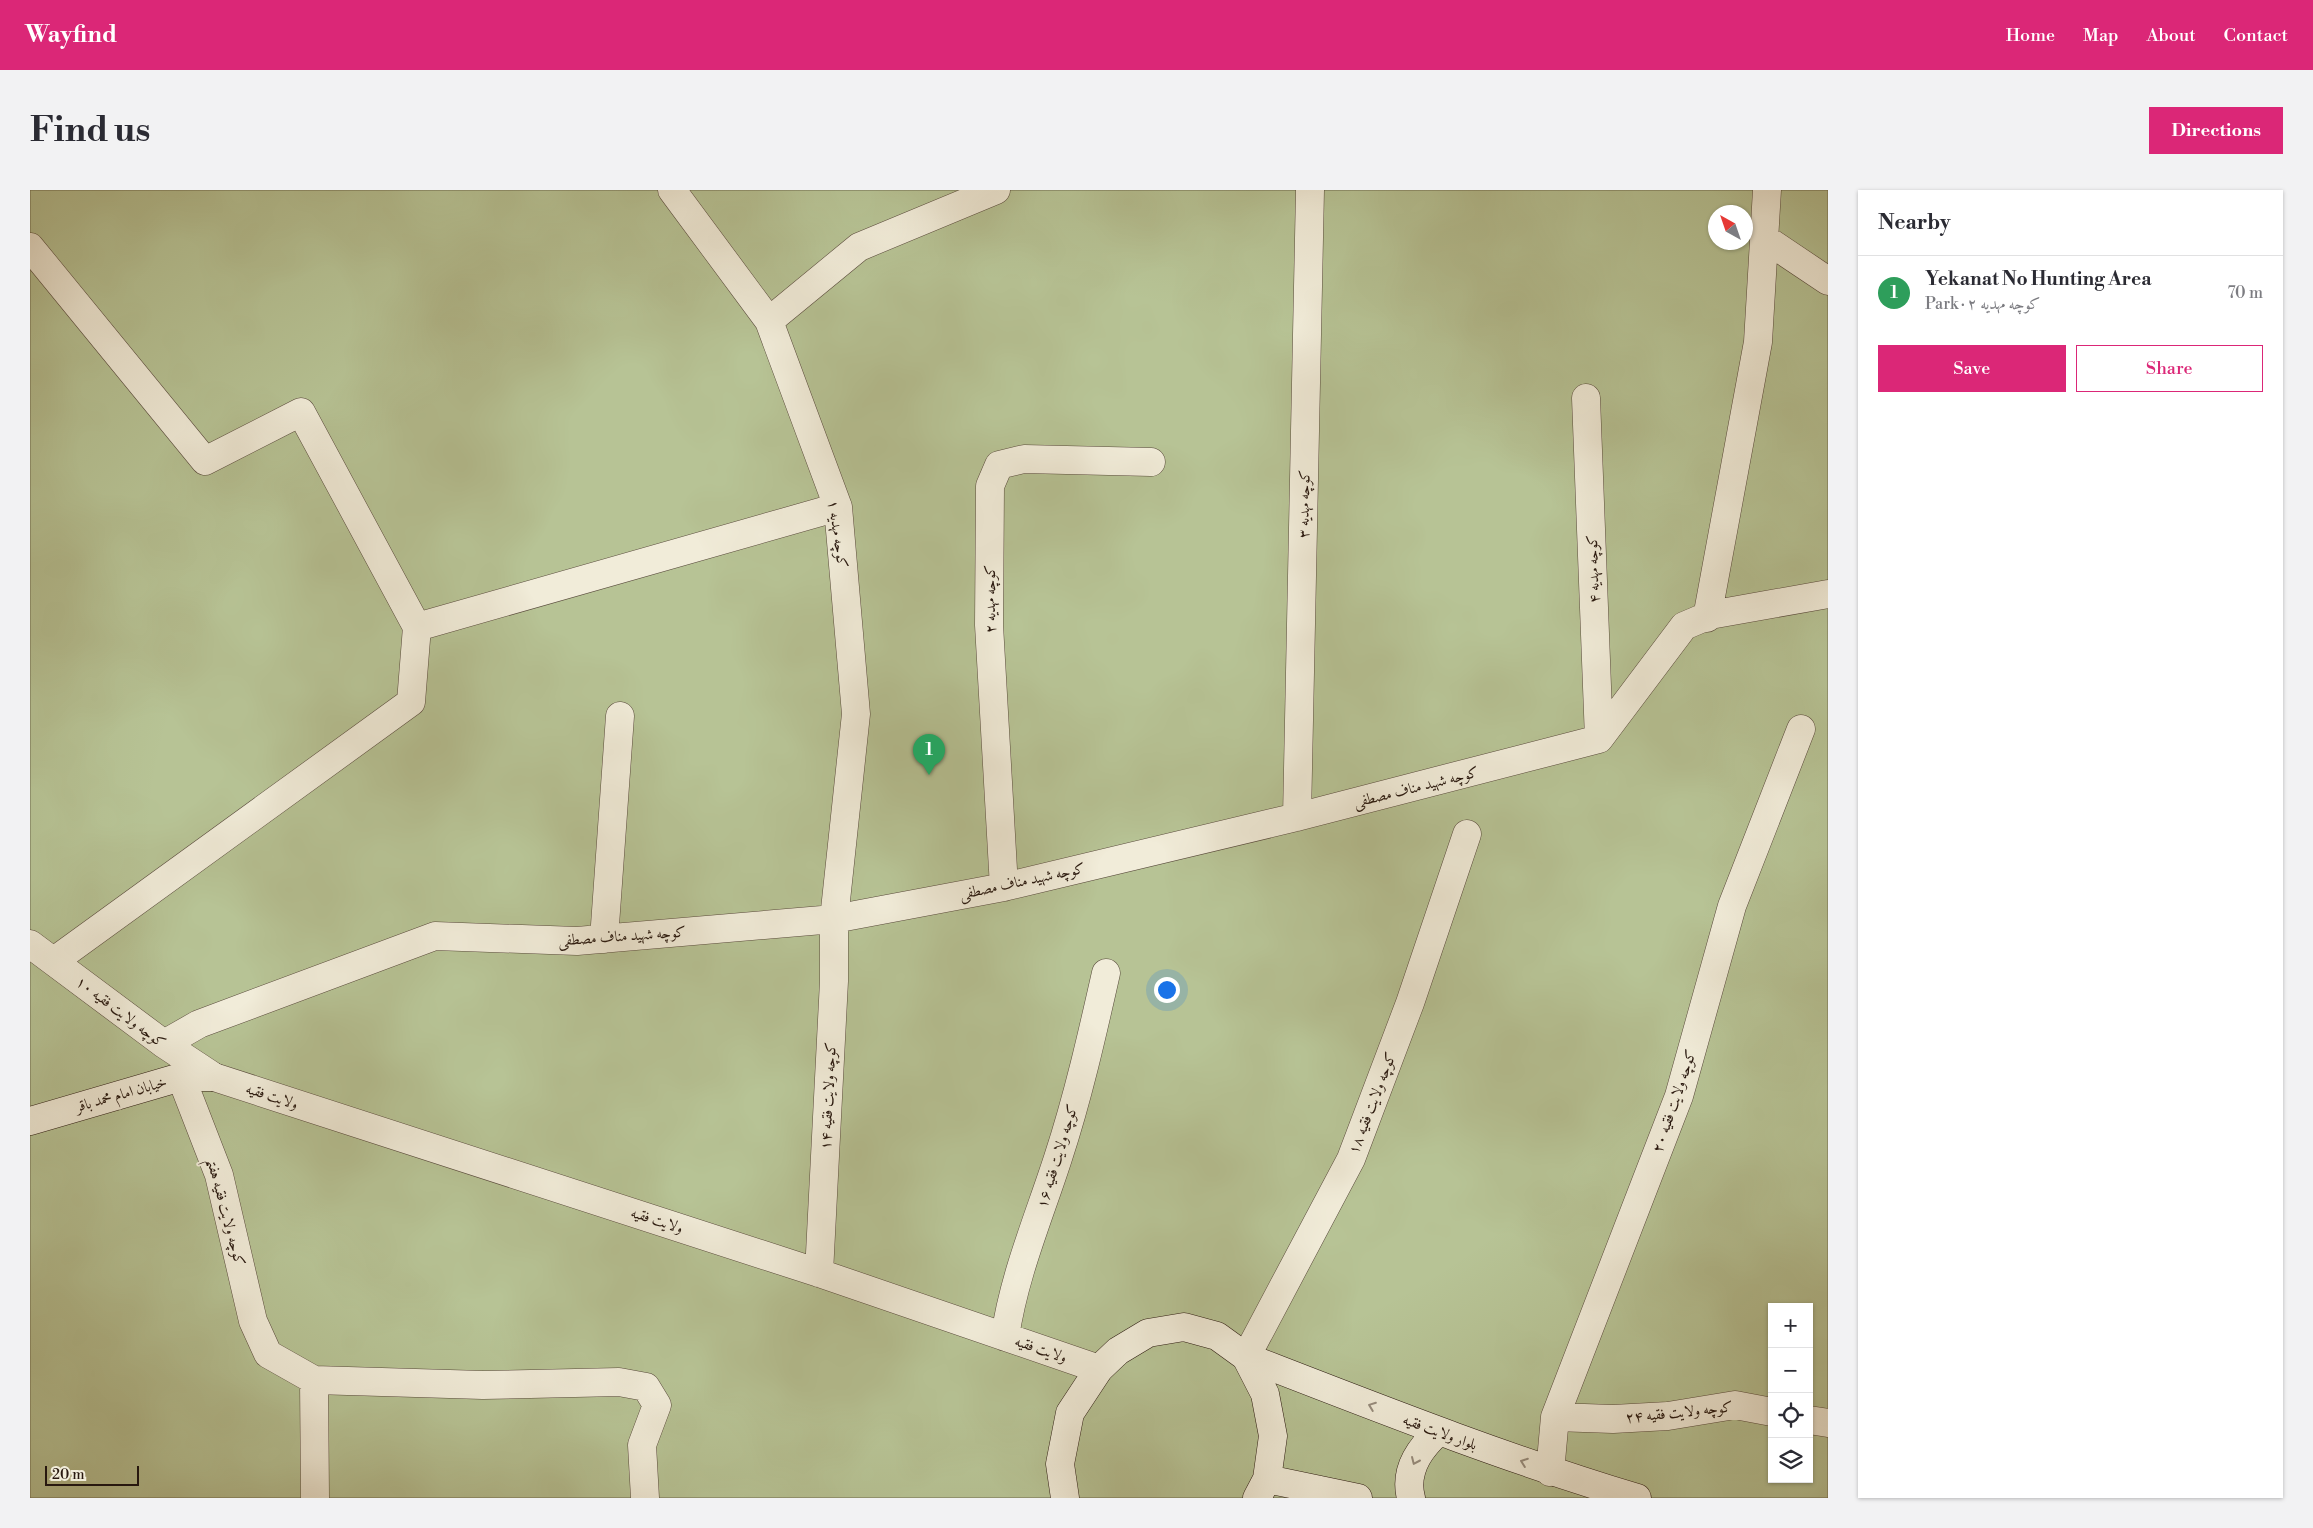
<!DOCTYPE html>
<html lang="en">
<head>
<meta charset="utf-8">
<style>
	body { margin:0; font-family:"Libre Bodoni",Amiri,serif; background:#f2f2f3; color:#2b2b33 }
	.controls { position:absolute; right:15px; bottom:15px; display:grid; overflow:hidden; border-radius:0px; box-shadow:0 1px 4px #0004 }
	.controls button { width:45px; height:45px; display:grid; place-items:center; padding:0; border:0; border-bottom:1px solid #e1e1e2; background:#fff; color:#2b2b33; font:25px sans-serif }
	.compass { position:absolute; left:1678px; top:15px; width:45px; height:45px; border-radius:50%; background:#fff; box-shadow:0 1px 4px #0004; rotate:320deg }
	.scale { position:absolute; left:15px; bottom:12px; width:94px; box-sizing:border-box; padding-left:5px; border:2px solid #28180f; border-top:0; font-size:14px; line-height:18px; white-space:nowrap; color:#28180f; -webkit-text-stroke:4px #f1ecd9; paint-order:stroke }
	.you { position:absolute; left:1136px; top:799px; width:18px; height:18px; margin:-12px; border:4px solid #fff; border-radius:50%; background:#1a73e8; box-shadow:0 0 0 8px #1a73e833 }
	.badge { display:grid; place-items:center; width:32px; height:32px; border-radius:50%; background:#db2777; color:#fff; font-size:16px; font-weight:700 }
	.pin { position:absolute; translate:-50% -41px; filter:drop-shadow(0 1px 2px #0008) }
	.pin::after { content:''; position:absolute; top:26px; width:18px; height:15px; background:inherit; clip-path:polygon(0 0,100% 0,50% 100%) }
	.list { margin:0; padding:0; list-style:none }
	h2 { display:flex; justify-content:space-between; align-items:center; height:65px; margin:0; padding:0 20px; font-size:21px }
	h2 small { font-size:16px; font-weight:400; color:#7c7c81 }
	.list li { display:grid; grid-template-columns:32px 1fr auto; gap:15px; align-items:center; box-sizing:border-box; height:75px; padding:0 20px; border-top:1px solid #e1e1e2 }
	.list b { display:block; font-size:19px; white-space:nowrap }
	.list p { margin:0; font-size:16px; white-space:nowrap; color:#7c7c81 }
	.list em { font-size:16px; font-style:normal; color:#7c7c81 }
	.actions { display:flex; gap:10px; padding:15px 20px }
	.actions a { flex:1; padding:11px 0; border:1px solid #db2777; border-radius:0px; text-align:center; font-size:18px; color:#db2777 }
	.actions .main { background:#db2777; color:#fff }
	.icon { flex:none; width:28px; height:28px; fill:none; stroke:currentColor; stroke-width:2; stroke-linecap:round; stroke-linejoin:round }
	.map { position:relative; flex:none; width:1798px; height:1308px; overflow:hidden; border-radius:0px }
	header { display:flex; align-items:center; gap:30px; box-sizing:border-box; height:70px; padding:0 25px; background:#db2777; color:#fff }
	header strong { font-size:24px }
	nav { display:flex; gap:28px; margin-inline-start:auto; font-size:18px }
	.intro { display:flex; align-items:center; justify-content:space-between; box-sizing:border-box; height:120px; padding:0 30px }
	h1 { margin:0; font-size:35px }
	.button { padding:12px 22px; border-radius:0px; background:#db2777; color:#fff; font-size:18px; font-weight:700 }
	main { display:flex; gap:30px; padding:0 30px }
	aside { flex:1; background:#fff; border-radius:0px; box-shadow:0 1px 4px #0004 }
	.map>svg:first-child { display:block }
	.green { fill:#b7c395; stroke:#706e52; fill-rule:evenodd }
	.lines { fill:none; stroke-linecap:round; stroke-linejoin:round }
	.street-casing { stroke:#584a3c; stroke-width:29 }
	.secondary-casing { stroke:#28180f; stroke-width:29 }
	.street { stroke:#f1ecd9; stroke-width:28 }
	.secondary { stroke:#f1ecd9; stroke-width:28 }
	.oneway { stroke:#978d7e }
	.labels { text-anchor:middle; stroke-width:4; stroke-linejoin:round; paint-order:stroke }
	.street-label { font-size:15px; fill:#28180f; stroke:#f1ecd9 }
</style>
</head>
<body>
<header>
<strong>Wayfind</strong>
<nav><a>Home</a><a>Map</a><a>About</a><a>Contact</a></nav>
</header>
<div class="intro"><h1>Find us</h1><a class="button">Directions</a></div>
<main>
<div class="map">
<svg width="1798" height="1308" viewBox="0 0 1798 1308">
	<rect width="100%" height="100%" fill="#eae1c5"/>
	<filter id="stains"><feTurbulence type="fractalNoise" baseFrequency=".004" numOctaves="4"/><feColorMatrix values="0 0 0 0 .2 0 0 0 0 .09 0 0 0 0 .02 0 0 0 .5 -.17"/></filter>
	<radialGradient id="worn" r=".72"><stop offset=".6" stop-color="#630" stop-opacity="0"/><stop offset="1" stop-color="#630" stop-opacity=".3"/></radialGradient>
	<path class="green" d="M0,0h1798v1308h-1798zM1686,22h30v30h-30zM1742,1117h37v172h-37z"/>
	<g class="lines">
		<defs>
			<path id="street" d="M642,0l97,131 69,186 18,207 -22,205v62l-15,292
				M1734,48l64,43
				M0,57l175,214 96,-49 116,215
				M739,131l90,-74 137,-57
				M1556,208l13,341
				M1677,428l51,-276 9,-152
				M1267,627l13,-627
				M974,697l-15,-262 1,-139 9,-21 25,-6 127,3
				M574,749l16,-223
				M0,754l134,100 50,33 605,196 280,96
				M24,771l357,-259 6,-75 421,-120
				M134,854l35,-20 236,-88 142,5 257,-22 170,-32 293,-70 302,-78 85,-113 26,-11 118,-21
				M151,887l38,98 34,146 15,33 46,26 169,5 136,-3 27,5 11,18 -15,40 3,53
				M975,1147c9,-62 34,-120 53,-179 20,-61 34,-123 48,-185
				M1216,1167l105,-198 59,-156 57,-169
				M284,1190l1,118
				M1525,1227l58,2 55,-3 67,-11 37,7
				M1779,1230l19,3
				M1520,1282l5,-55 124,-321 53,-190 69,-177"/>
			<path id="secondary" d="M0,931l151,-44h33
				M1216,1167c129,50 258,101 391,141
				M1237,1289l91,19
				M1035,1308l-5,-34 10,-51 29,-44 19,-18 30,-18 36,-6 33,9 29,21 19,37 8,42 -6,43 -10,19
				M1381,1308c-7,-27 8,-49 27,-66"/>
		</defs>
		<use href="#street" class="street-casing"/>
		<use href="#secondary" class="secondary-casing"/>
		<use href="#street" class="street"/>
		<use href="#secondary" class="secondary"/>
	</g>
	<defs><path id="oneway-chevron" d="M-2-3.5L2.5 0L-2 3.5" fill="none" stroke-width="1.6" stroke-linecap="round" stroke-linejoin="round" transform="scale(1.25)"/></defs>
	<g class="oneway">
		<use href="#oneway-chevron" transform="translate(1342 1216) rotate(-159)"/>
		<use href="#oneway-chevron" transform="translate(1385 1271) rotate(114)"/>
		<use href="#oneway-chevron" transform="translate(1494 1272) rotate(-160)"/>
	</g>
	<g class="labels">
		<g class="street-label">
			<text transform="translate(1274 314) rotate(-89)" y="5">کوچه مهدیه ۳</text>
			<text transform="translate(808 344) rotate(82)" y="5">کوچه مهدیه ۱</text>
			<text transform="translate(1563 379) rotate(-92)" y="5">کوچه مهدیه ۴</text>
			<text transform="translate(960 409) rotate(-90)" y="5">کوچه مهدیه ۲</text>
			<text transform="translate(1386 597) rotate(-14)" y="5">کوچه شهید مناف مصطفی</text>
			<text transform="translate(992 691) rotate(-12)" y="5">کوچه شهید مناف مصطفی</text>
			<text transform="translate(592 746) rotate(-4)" y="5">کوچه شهید مناف مصطفی</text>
			<text transform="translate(91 822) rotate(37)" y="5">کوچه ولایت فقیه ۱۰</text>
			<text transform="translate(91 904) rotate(-16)" y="5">خیابان امام محمد باقر</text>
			<text transform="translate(242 906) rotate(18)" y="5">ولایت فقیه</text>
			<text transform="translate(798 906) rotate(-87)" y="5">کوچه ولایت فقیه ۱۴</text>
			<text transform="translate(1644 911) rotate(-71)" y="5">کوچه ولایت فقیه ۲۰</text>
			<text transform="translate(1342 913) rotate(-69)" y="5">کوچه ولایت فقیه ۱۸</text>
			<text transform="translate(1027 966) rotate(-73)" y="5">کوچه ولایت فقیه ۱۶</text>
			<text transform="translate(196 1022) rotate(75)" y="5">کوچه ولایت فقیه هفتم</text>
			<text transform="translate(627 1030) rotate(18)" y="5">ولایت فقیه</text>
			<text transform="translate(1011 1159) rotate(19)" y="5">ولایت فقیه</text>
			<text transform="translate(1649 1222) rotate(-6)" y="5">کوچه ولایت فقیه ۲۴</text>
			<text transform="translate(1410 1242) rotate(20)" y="5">بلوار ولایت فقیه</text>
		</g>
	</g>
	<rect width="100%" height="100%" filter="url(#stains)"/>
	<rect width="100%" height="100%" fill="url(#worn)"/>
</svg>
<div class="controls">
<button>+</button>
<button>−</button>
<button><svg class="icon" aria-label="locate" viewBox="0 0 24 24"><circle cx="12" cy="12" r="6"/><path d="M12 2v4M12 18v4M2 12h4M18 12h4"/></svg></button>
<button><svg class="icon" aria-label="layers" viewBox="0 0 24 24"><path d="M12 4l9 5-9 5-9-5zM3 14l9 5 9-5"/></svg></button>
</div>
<svg class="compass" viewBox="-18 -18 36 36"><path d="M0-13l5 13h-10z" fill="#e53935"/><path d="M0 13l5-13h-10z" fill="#7c7c81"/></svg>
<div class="scale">20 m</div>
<div class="you"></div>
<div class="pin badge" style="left:899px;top:585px;background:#2e9e5b">1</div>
</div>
<aside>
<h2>Nearby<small></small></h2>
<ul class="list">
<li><span class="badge" style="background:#2e9e5b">1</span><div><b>Yekanat No Hunting Area</b><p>Park · کوچه مهدیه ۲</p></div><em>70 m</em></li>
</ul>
<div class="actions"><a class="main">Save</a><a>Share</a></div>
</aside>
</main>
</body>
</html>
